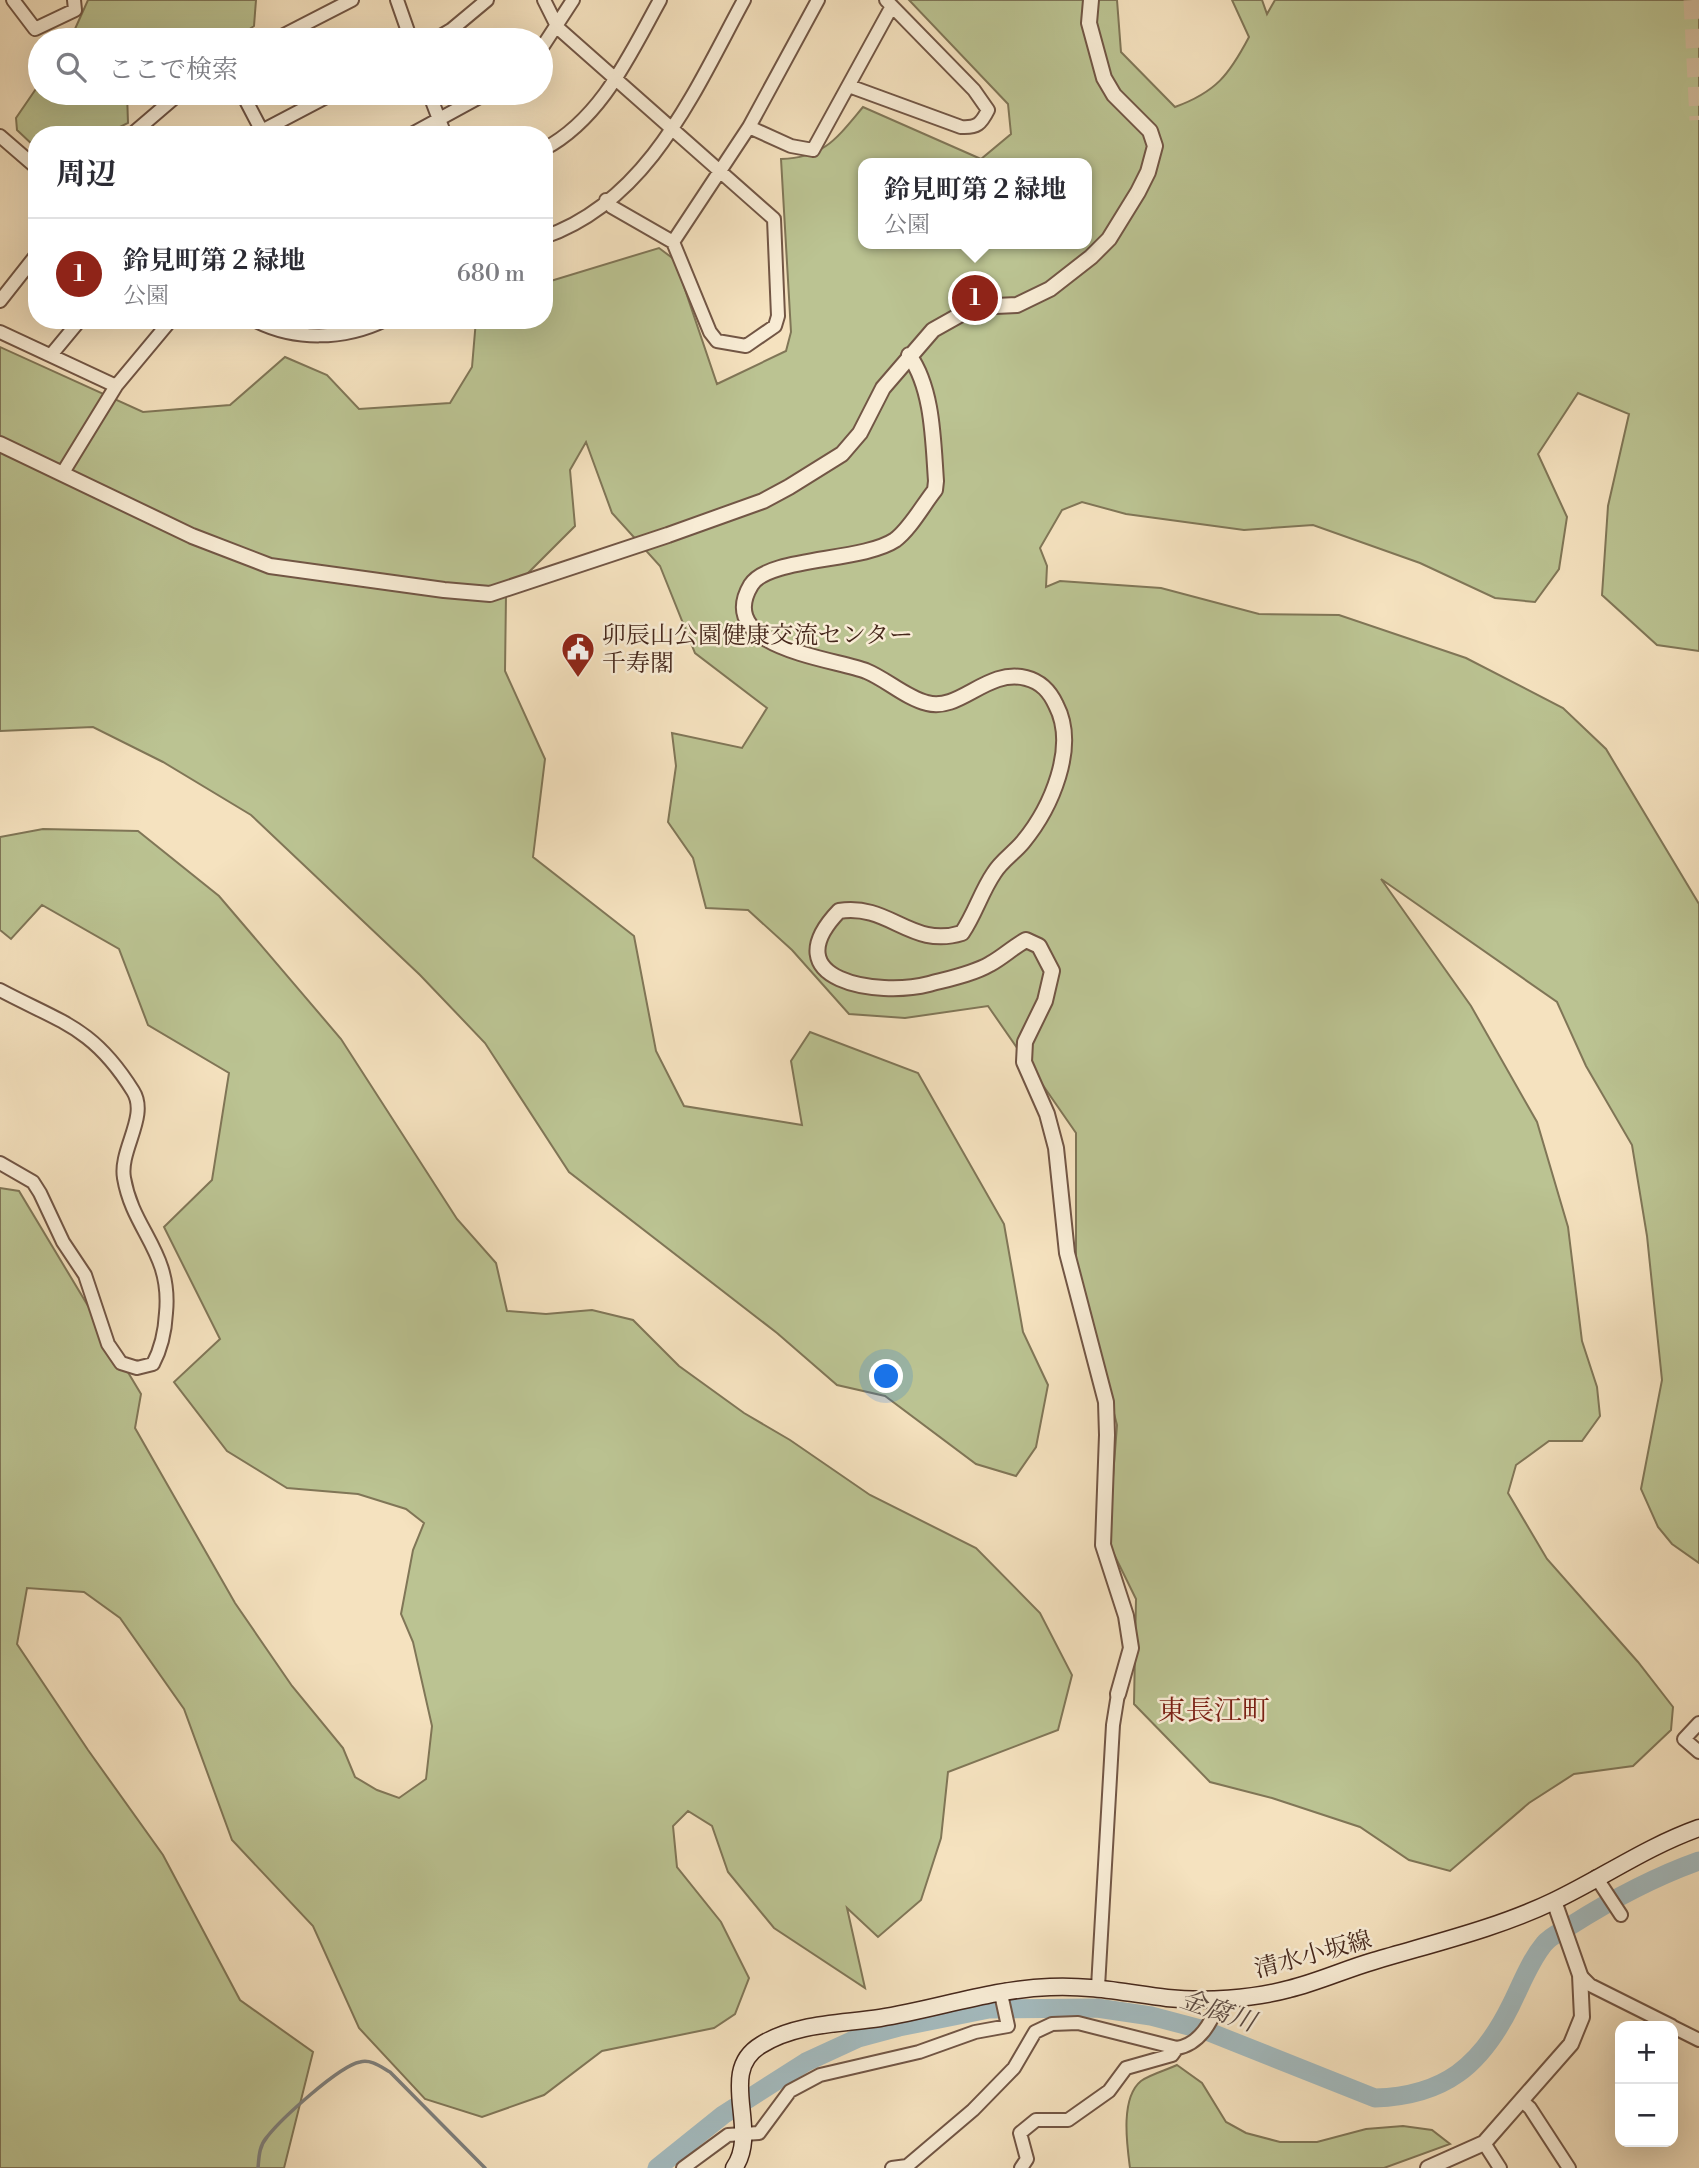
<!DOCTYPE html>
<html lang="ja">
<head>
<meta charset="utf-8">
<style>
	body { margin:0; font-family:"Libre Bodoni","Noto Serif JP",serif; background:#f2f2f3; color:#2b2b33 }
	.controls { position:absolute; right:21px; bottom:21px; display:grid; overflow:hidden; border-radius:14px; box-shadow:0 7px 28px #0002 }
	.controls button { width:63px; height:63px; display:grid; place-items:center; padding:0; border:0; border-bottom:2px solid #e1e1e2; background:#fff; color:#2b2b33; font:35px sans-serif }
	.you { position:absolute; left:887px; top:1377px; width:24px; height:24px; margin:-18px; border:5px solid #fff; border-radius:50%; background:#1a73e8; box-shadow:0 0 0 10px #1a73e833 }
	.badge { display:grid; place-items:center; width:46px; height:46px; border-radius:50%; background:#8f2418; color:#fff; font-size:23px; font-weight:700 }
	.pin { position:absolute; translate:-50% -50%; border:4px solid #fff; box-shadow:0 2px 7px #0006 }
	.popup { position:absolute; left:858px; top:158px; width:234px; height:91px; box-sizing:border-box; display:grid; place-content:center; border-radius:14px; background:#fff; filter:drop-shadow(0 2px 5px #0005); font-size:23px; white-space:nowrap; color:#7c7c81 }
	.popup b { font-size:26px; color:#2b2b33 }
	.popup::after { content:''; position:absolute; left:50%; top:100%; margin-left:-14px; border:14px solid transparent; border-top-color:#fff }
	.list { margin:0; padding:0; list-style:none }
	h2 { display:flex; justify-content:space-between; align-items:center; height:91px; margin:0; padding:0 28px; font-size:30px }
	h2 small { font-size:23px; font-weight:400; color:#7c7c81 }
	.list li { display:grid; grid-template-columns:46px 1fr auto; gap:21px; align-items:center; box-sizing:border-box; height:112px; padding:0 28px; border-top:2px solid #e1e1e2 }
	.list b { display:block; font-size:26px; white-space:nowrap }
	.list p { margin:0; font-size:23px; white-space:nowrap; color:#7c7c81 }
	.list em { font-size:23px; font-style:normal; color:#7c7c81 }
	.icon { flex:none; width:38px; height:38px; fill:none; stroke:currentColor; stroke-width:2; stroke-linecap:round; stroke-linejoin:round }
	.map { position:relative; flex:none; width:1699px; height:2168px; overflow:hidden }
	.search { position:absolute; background:#fff; box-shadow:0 7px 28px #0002; left:28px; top:28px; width:525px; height:77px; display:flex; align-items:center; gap:18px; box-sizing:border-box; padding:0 24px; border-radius:38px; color:#7c7c81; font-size:26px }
	.panel { position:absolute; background:#fff; box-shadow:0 7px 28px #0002; left:28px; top:126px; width:525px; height:203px; border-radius:28px }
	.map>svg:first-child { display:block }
	.green { fill:#bbc392; stroke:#807657; stroke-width:2; fill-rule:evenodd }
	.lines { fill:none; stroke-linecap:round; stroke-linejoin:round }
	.stream { stroke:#7e807d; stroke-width:3.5 }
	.river { stroke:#a3babe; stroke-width:19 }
	.trunk-tunnel { stroke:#d2bd9e; stroke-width:19; stroke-dasharray:19 10; stroke-linecap:butt }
	.minor-casing { stroke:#725645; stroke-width:16 }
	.tertiary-casing { stroke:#725645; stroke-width:18 }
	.secondary-casing { stroke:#46281c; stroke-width:19 }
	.minor { stroke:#f8ecd5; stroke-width:12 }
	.tertiary { stroke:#f8ecd5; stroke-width:14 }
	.secondary { stroke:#f8ecd5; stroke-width:16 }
	.labels { text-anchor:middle; stroke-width:5; stroke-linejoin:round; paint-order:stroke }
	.poi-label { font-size:24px; fill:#46281c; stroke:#f8ecd5; text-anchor:start }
	.street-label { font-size:24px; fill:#46281c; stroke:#f8ecd5 }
	.water-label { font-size:26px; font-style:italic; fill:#5d4c44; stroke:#f8ecd5 }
	.quarter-label { font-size:28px; fill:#7a1f14; stroke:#f8ecd5 }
</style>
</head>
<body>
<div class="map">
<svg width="1699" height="2168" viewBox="0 0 1699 2168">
	<rect width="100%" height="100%" fill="#f5e2bf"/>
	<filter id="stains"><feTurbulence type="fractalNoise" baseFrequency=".00286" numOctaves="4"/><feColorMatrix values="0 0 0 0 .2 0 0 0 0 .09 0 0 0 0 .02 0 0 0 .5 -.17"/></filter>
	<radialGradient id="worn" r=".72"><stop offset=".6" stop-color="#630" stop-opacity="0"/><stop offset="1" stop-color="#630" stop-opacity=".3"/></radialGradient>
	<path class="green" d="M88,0h168l-2,26 -21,14h-64l-14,-8 -5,8h-80z
		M909,0h208l4,52 54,55c41,-15 54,-32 74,-70l-17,-37h30l5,14 8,-14h424v651l-42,-6 -55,-50 6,-89 21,-92 -51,-21 -40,61 29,63 -8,52 -24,33 -40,-4 -75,-35 -107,-38 -69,5 -118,-16 -44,-12 -20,8 -22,38 7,18 -1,21 14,-6 101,7 98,26 80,1 127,43 97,50 43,41 93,155v659l-27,-19 -14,-17 -17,-38 21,-109 -15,-144 -15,-91 -46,-79 -29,-64 -176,-123 90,127 66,116 31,105 14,114 15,46 3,29 -18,25h-33l-33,24 -8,28 39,66 91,103 35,45 -2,23 -38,36 -59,8 -45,29 -79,68 -41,-11 -49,-33 -88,-29 -62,-16 -76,-78 2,-105 -28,-57 9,-117 -41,-160v-132l-88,-127 -83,12 -56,-4 -57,-64 -44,-40 -42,-2 -13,-50 -25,-36 8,-56 -4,-33 70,15 25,-40 -72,-55 -35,-87 -48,-53 -26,-71 -16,28 5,56 -69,69 -1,76 40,88 -12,98 101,79 22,115 28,55 118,19 -11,-64 19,-29 108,41 86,151 19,108 25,53 -12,62 -20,29 -40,-12 -91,-68 -48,-11 -60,-52 -208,-161 -84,-129 -65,-68 -169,-160 -88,-53 -70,-35 -93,4v-384l143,65 87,-7 55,-48 42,18 32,34 91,-6 22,-36 4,-47h68v-37l115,-35 16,12 42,124 69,-33 5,-19 -10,-173c43,-1 56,-21 82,-52l118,52 30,-25 -3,-30zM863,163h224v81h-224z
		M40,83v10h87l1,30 -24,12h-67v14l-20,-19 -1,-12z
		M43,829l95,2 81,65 122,143 116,180 39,44 11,48 39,3 46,-4 41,10 46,46 65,47 46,27 80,55 106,53 64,65 32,62 -14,55 -110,42 -7,66 -20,62 -43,37 -31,-29 18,80 -91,-60 -46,-56 -16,-46 -24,-15 -15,15 4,41 44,55 28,56 -14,36 -21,14 -112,23 -58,44 -62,22 -57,-18 -66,-71 -46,-102 -81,-86 -48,-131 -64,-91 -36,-26 -57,-4 -10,56 71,106 75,105 77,145 73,52 -29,116h-284v-980l19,3 122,203 -6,34 100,175 57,83 51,62 12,29 22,13 22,8 27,-19 6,-53 -19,-84 -12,-28 12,-64 11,-27 -18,-14 -48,-15 -71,-6 -60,-37 -53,-69 46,-43 -56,-112 48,-47 17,-107 -81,-48 -29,-76 -77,-44 -31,34 -11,-9v-93z
		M1177,2065l25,18 24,39 20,11 34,9h37l49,-13 37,-3 29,4 18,14 -66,24h-254c-3,-23 -10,-70 11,-87 10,-7 26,-11 36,-16z"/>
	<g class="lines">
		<path class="stream" d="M258,2168c1,-11 1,-22 9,-31 14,-18 72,-71 93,-75 11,-3 21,5 30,10l95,96"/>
		<path class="river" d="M657,2168l66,-53 83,-53 52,-24 41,-11 90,-18 108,-1 54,8 53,14 171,68c69,-2 106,-32 136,-93 10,-20 19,-44 33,-61 6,-8 18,-13 26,-18 41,-26 84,-49 129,-65"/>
		<path class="trunk-tunnel" d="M1693,0l6,120"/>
		<defs>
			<path id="minor" d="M13,0l22,29 40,-19 -1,-10
				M397,0l14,40
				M544,0l14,28 216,191 4,97 -3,10 -29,20 -29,-5 -7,-9 -37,-90 -61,-35 -6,-7
				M274,40l78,-40
				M434,40l17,-10 36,-30
				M541,49l32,-49
				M849,86l112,41c16,1 20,-3 27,-17l-14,-20 -88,-90
				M242,93l22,42
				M429,93l16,42
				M749,127l42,19 22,4 79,-144
				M131,135l49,-42
				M254,135l80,-42
				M410,135l77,-42
				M0,136l37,32
				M544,149c58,-31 86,-95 116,-149
				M544,237c105,-36 151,-147 200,-237
				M673,242l76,-115 69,-127
				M0,301l37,-47
				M254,320c40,21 90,20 131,0
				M0,332l116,54
				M51,355l29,-35
				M62,474l54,-88 55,-66
				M0,990c62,33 93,37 133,101 16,25 -14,59 -9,87 9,53 48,74 42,135 -1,19 -4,34 -13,51l-16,4 -16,-5 -13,-19 -23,-69 -22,-33 -23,-49 -7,-11 -33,-19
				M1699,1723l-15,16 15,13
				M1596,1877l25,38
				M1580,1975l10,10 82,41
				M1098,1987l15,-262 5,-31
				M1673,2027l26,13
				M1522,2101l8,7 39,60
				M1484,2143l16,25
				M683,2168l45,-33 31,-2 31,-42 30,-16 99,-23 56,-20 33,-6 -7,-32 6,-4
				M892,2168l15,-2 66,-56 41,-42 21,-36 17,-8 26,-1 99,25c25,-4 35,-29 45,-50
				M1021,2168l6,-9 -7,-26 16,-13h32l41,-29 17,-23 46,-13 5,-7"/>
			<path id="tertiary" d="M909,355c24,34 24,85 27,126l-1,9c-12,15 -25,39 -40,50 -33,22 -127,17 -144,45 -37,62 80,73 115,86 20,8 40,27 61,32 33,9 60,-35 99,-25 16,4 24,14 30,27 22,42 -5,103 -33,137 -9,11 -22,19 -29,31 -13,19 -19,41 -32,60 -51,16 -72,-30 -123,-22 -67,70 39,86 90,73 19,-5 44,-10 61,-20 13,-7 23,-17 36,-24l13,6 13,25 -7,30 -20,41 -1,20 23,52 9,34 11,105 39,149 1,33 -4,110 23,71 5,32 -13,46
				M0,444l192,92 78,30 174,24 46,4 178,-59 95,-34 26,-14 53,-33 18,-21 23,-45 50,-58 41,-23 43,-2 33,-16 41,-32 18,-18 29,-47 10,-20 7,-26 -5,-15 -36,-36 -10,-17 -15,-55 2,-23
				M1428,2168l56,-25 87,-99 11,-27 -2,-42 -26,-74"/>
			<path id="secondary" d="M734,2168c27,-38 -18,-96 27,-123 35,-22 79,-21 119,-27 57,-9 112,-29 170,-31 40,-2 77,6 117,11 38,4 85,1 122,-9 29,-7 57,-20 85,-28 60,-18 124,-33 180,-60 50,-24 92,-54 145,-73"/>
		</defs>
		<use href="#minor" class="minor-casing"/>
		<use href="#tertiary" class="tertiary-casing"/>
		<use href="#secondary" class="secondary-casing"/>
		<use href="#minor" class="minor"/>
		<use href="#tertiary" class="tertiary"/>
		<use href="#secondary" class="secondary"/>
	</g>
	<defs>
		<symbol id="civic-pin" viewBox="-11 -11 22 30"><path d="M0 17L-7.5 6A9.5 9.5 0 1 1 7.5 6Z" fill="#8f2418" stroke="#f8ecd5"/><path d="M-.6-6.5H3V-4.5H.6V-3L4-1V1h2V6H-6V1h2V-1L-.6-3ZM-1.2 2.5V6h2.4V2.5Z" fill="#fff"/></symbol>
	</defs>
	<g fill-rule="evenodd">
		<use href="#civic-pin" x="559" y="630" width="38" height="52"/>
	</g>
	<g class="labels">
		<g class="poi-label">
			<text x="602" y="643">卯辰山公園健康交流センター<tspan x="602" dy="28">千寿閣</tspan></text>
		</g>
		<g class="street-label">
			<text transform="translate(1313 1954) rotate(-15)" y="8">清水小坂線</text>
		</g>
		<g class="water-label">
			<text transform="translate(1218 2010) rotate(19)" y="9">金腐川</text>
		</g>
		<g class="quarter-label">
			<text x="1214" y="1720">東長江町</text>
		</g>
	</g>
	<rect width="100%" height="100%" filter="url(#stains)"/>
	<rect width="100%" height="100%" fill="url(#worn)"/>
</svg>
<div class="controls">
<button>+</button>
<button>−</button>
</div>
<div class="you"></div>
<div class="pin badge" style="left:975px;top:298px">1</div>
<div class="popup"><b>鈴見町第２緑地</b>公園</div>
<div class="search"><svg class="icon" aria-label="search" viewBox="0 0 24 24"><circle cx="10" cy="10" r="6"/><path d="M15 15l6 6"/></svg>ここで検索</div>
<section class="panel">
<h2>周辺<small></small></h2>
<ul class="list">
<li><span class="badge">1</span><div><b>鈴見町第２緑地</b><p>公園</p></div><em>680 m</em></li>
</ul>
</section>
</div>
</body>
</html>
